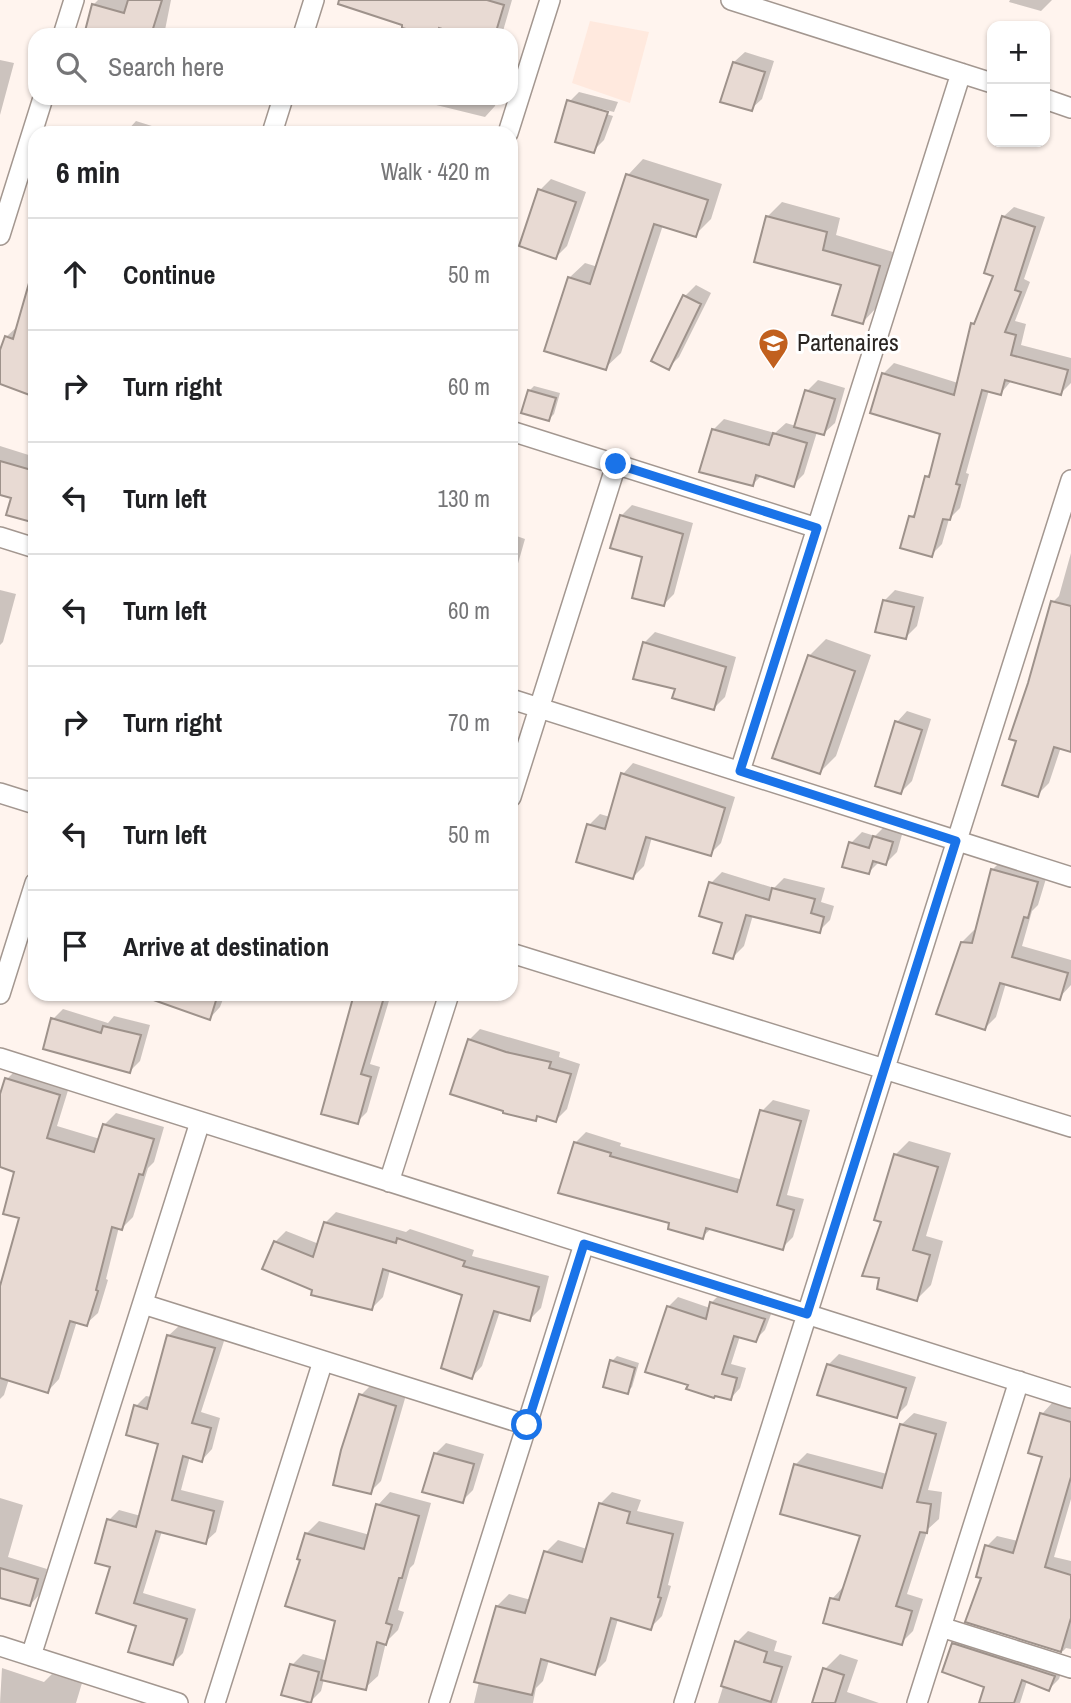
<!DOCTYPE html>
<html lang="en">
<head>
<meta charset="utf-8">
<style>
	body { margin:0; font-family:"Archivo Narrow",sans-serif; background:#f6f6f6; color:#202124 }
	.controls { position:absolute; right:21px; top:21px; display:grid; overflow:hidden; border-radius:14px; box-shadow:0 2px 5px #0004 }
	.controls button { width:63px; height:63px; display:grid; place-items:center; padding:0; border:0; border-bottom:2px solid #e0e0e0; background:#fff; color:#202124; font:35px sans-serif }
	.stop { position:absolute; width:21px; height:21px; margin:-16px; border:5px solid #1a73e8; border-radius:50%; background:#fff }
	.stop.end { background:#1a73e8; border-color:#fff; box-shadow:0 2px 7px #0008 }
	.list { margin:0; padding:0; list-style:none }
	h2 { display:flex; justify-content:space-between; align-items:center; height:91px; margin:0; padding:0 28px; font-size:30px }
	h2 small { font-size:23px; font-weight:400; color:#757577 }
	.list li { display:grid; grid-template-columns:46px 1fr auto; gap:21px; align-items:center; box-sizing:border-box; height:112px; padding:0 28px; border-top:2px solid #e0e0e0 }
	.list b { display:block; font-size:26px; white-space:nowrap }
	.list em { font-size:23px; font-style:normal; color:#757577 }
	.icon { flex:none; width:38px; height:38px; fill:none; stroke:currentColor; stroke-width:2; stroke-linecap:round; stroke-linejoin:round }
	.map { position:relative; flex:none; width:1071px; height:1703px; overflow:hidden }
	.search { position:absolute; background:#fff; box-shadow:0 2px 5px #0004; left:28px; top:28px; width:490px; height:77px; display:flex; align-items:center; gap:18px; box-sizing:border-box; padding:0 24px; border-radius:21px; color:#757577; font-size:26px }
	.panel { position:absolute; background:#fff; box-shadow:0 2px 5px #0004; left:28px; top:126px; width:490px; height:875px; border-radius:21px }
	.map>svg:first-child { display:block }
	.built { fill:#ffe9de }
	.shadow { fill:#0003 }
	.building { fill:#e8dad3; stroke:#9e928b; stroke-width:2 }
	.lines { fill:none; stroke-linecap:round; stroke-linejoin:round }
	.minor-casing { stroke:#a39790; stroke-width:22 }
	.minor { stroke:#fff; stroke-width:19 }
	.route { stroke:#1a73e8; stroke-width:9 }
	.labels { text-anchor:middle; stroke-width:6; stroke-linejoin:round; paint-order:stroke }
	.poi-label { font-size:24px; fill:#2a2522; stroke:#fff; text-anchor:start }
</style>
</head>
<body>
<div class="map">
<svg width="1071" height="1703" viewBox="0 0 1071 1703">
	<rect width="100%" height="100%" fill="#fff4ee"/>
	<path class="built" d="M590,21l59,11 -19,71 -58,-20z"/>
	<path class="shadow" d="M98,0h73l-7,35h-79l8,-30z
		M347,0h165l-9,31 -4,4h-30l-25,-7 -8,7z
		M1010,0h42l-11,11 -32,-9z
		M745,52l29,9 -12,38 -11,10 -17,-47z
		M0,60l14,3 -14,52z
		M579,92l39,10 -4,10 -41,-10v3l40,11 -9,24 -11,11 -25,-48z
		M429,98h68l-2,8 -10,11 -57,-14z
		M136,121l38,12h-49z
		M643,159l79,25 -11,35 -16,16 -32,-10 -42,128 -16,15 -36,-90 16,-15 13,4 30,-92z
		M551,179l35,13 -19,54 -11,11 -16,-67z
		M782,202l58,16 -4,17 57,17 -16,55 -14,15 -20,-38 -87,-23 12,-45z
		M1014,207l31,10 -21,62 6,3 -15,39 11,3 -5,21 50,13v25l-10,10 -49,-13 -11,13 -12,-3 -23,83 3,1 -9,34 -11,11 -7,25 -11,11 -20,-38 7,-7 8,-33 6,-6 11,-38 -60,-59 11,-11 64,20 15,-59 5,-5 17,-44 8,-58z
		M35,270v125l-35,-12v-27l6,-19 13,-12z
		M696,285l15,8 -32,64 -11,11 17,-72z
		M818,380l27,8 -10,35 -11,10 -7,-1 -13,42 -11,11 -31,-10 -10,10 -39,-55 11,-11 51,14 11,-10 10,3 11,-35z
		M534,386l26,7 -6,21 -5,5 -20,-28z
		M0,446l35,11v64l-21,-24 -14,-4z
		M632,505l61,18 -19,71 -10,10 -20,-48 -23,-40z
		M511,534l14,5 -10,35 -4,3z
		M1071,553v197l-10,-3 -12,36 -12,12 -18,-55 34,-138 6,-6z
		M0,590l16,4 -13,48 -3,3z
		M895,590l29,7 -7,29 -11,11 -22,-36z
		M655,632l81,25 -11,40 -11,11 -37,-20 -33,-45z
		M826,639l45,16 -35,101 -16,16 -11,-116z
		M907,711l24,8 -19,62 -11,11 -4,-70z
		M633,763l102,34 -14,46 -11,11 -58,-17 -8,29 -11,11 -44,-52 11,-11 10,3 13,-43z
		M885,826l18,5 -6,21 -11,11 -6,-2 -11,11 -18,-29 11,-11 13,4z
		M1003,859l45,13 -10,33 -6,6 -10,35 49,14v25l-12,13 -53,-15 -10,34 -11,11 -47,-15 25,-72 11,-11 3,1 15,-61z
		M722,872l52,16 10,-10 41,10 -4,14 13,4 -4,14 -11,11 -66,-16 -9,31 -11,11 -22,-74z
		M143,994h82l-5,13 -10,11z
		M356,994h35l-21,70 10,3 -13,45 -10,10z
		M63,1009l45,14 6,-7 36,9 -10,36 -10,10 -77,-52z
		M480,1029l80,23 -1,5 21,7 -13,45 -11,11 -17,-5 -4,4 -66,-79z
		M18,1068l52,16 -13,42 43,13 4,-14 12,-12 48,14 -10,35 -6,6 -15,49 -11,11 -3,-1 -13,52 2,1 -10,33 -12,11 -9,-3 -18,58 -11,12 -39,-12 -5,16 -4,4v-115h2l19,-67 -5,-46 -16,-5v-66l7,-21z
		M773,1100l37,10 -23,85 17,4 -11,38 -11,11 -70,-20 -10,9 -127,-94 11,-11 35,11 -1,3 123,34 19,-69z
		M909,1141l42,12 -25,83 17,5 -12,44 -14,14 -34,-78 12,-66z
		M336,1212l70,20 4,-3 64,21 -2,6 77,20 -8,32 -11,11 -30,-8 -18,55 -10,11 -8,-83 -74,-24 -7,27 -11,11 -58,-19 -39,-47 11,-11 33,13 6,-21z
		M721,1293l52,16 -8,21 -10,10 -15,-4 -9,28 15,4 -6,20 -9,10 -41,-14 -22,-77 10,-10 32,11 2,-6z
		M179,1326l46,12 -24,74 19,6 -8,31 -10,11 -12,-4 -9,34 43,11 -8,31 -11,10 -43,-11 -19,62 53,16 -13,44 -10,10 -35,-38 -26,-59 -3,-46 10,-10 22,6 19,-74 -24,-36 10,-10 5,1 17,-61z
		M839,1354l77,23 -9,28 -11,11 -68,-51z
		M617,1356l22,7 -7,24 -5,5 -15,-31z
		M372,1384l34,11 -25,86 -11,11 -9,-97z
		M1052,1403l19,6v90l-17,58 17,4v88l-5,-1 -3,3 -95,-30 15,-44 4,-31 10,-10 21,5 26,-85 -2,-42z
		M914,1413l33,9 -19,68 14,2 -3,27 -11,10 -21,65 16,5 -10,32 -12,12 -69,-44 12,-13 18,-51 -67,-70 12,-12 80,21 14,-49z
		M446,1443l38,11 -11,36 -11,11 -27,-47z
		M390,1492l41,11 -17,61 -4,4 -12,42 6,2 -6,18 -12,12 -8,34 -13,12 -41,-9 -3,12 -11,11 -18,-37 11,-11 25,7 10,-41 -36,-61 4,-25 13,-13 51,14 8,-30z
		M612,1492l29,8 -4,11 47,11 -16,63 3,1 -9,30 -12,12 -32,-9 -12,42 -12,12 -45,-13 -6,21 -7,7 -3,15h-59l23,-97 12,-12 22,6 15,-48 12,-12 29,9 13,-45z
		M0,1498l23,7 -15,52 39,12 -7,25 -10,11 -30,-9z
		M748,1631l29,10 -3,10 18,5 -15,47h-59l19,-61z
		M964,1634l100,31 -5,14 -10,10 -22,-8 -7,22h-40l6,-17 -32,-42z
		M840,1654l18,6 -11,32 32,11h-66l12,-34z
		M2,1668l42,14 8,-8 30,9 -6,20h-76z"/>
	<path class="building" d="M128,0h34l-11,35h-67l8,-31 32,9z
		M339,0h148l17,5 -9,30h-32l-24,-7 -1,7h-9l-27,-7v-3l-64,-21z
		M733,62l32,10 -13,39 -32,-9z
		M567,100l41,12 -14,41 -39,-11z
		M626,174l82,26 -12,37 -42,-13 -48,146 -62,-19 24,-74 22,7z
		M538,189l38,13 -20,57 -37,-13z
		M766,216l61,16 -4,18 57,16 -17,58 -31,-9 9,-30 -87,-23z
		M1002,216l33,11 -20,63 6,2 -16,40 11,3 -5,20 57,15 -7,25 -56,-15 -4,15 -19,-5 -26,94 4,1 -10,35 -7,-1 -11,38 -32,-9 9,-32 5,1 11,-41 4,1 11,-43 -70,-21 12,-40 72,22 17,-72 3,1 19,-48 -9,-3z
		M29,283h6v114l-35,-13v-34l5,-14 8,3z
		M683,295l18,9 -32,66 -18,-9z
		M528,390l28,8 -7,23 -28,-8z
		M805,390l30,9 -11,36 -30,-8z
		M712,429l57,16 4,-12 34,10 -13,44 -38,-12 -3,11 -54,-14z
		M0,461l35,10v52l-29,-8 5,-17 -11,-3z
		M620,515l63,19 -19,72 -32,-8 10,-41 -32,-9z
		M883,600l31,7 -8,32 -31,-7z
		M1051,601l20,5v146l-17,-5 -16,50 -36,-12 14,-44 -7,-2 19,-56z
		M643,642l83,25 -12,43 -42,-12 3,-9 -42,-10z
		M808,655l47,16 -35,103 -48,-16z
		M895,721l27,9 -21,64 -26,-8z
		M621,773l104,35 -14,48 -65,-19 -13,42 -57,-17 11,-38 18,5z
		M873,836l20,6 -7,23 -13,-4 -4,13 -27,-7 7,-25 20,6z
		M991,869l47,13 -10,36 -4,-1 -12,40 56,16 -8,27 -60,-17 -15,47 -49,-16 25,-72 11,1z
		M709,882l60,18 3,-12 43,11 -4,14 13,4 -4,16 -74,-18 -13,44 -20,-6 9,-30 -23,-7z
		M145,994h73l-8,26 -65,-23z
		M354,994h31l-24,80 10,3 -13,47 -37,-10z
		M51,1018l50,15 2,-7 38,9 -11,38 -87,-24z
		M468,1039l38,13 45,10 -2,6 22,6 -15,48 -19,-6 -1,5 -33,-8v-2l-53,-17z
		M5,1078l55,17 -13,43 47,14 9,-28 51,15 -11,36 -4,-1 -17,56 -10,-3 -16,63 2,1 -11,35 -17,-5 -22,72 -48,-15v-92l19,-68 -16,-4 11,-42 -14,-5v-73z
		M760,1110l41,11 -24,84 17,5 -11,40 -77,-22 -3,11 -35,-10 1,-6 -111,-30 16,-51 37,11 -1,3 127,36z
		M894,1154l44,13 -25,83 17,5 -13,46 -40,-12 2,-11 -17,-2 19,-54 -7,-2z
		M324,1222l72,21 1,-5 68,23 -2,5 76,21 -9,34 -36,-10 -22,68 -31,-11 21,-73 -79,-26 -11,41 -61,-15 1,-5 -50,-21 12,-28 39,16z
		M710,1302l55,17 -9,23 -22,-6 -12,38 15,4 -6,22 -16,-4 -1,2 -28,-9 2,-4 -43,-13 22,-66 39,13z
		M167,1335l48,13 -23,75 19,5 -9,34 -19,-6 -11,44 42,11 -8,33 -50,-13 -22,72 53,16 -14,46 -45,-13 8,-26 -40,-13 14,-46 -15,-4 12,-44 29,8 22,-83 -32,-9 8,-30 13,4z
		M610,1360l25,8 -7,26 -25,-7z
		M827,1364l79,24 -9,30 -80,-23z
		M359,1394l37,12 -25,88 -38,-9 8,-35z
		M1040,1413l31,9v55l-26,90 26,8v43l-10,34 -96,-30 16,-44 -5,-1 9,-32 28,8 29,-96 -14,-4z
		M900,1424l36,10 -19,68 14,2 -4,29 -7,-1 -24,74 16,5 -10,34 -79,-22 7,-25 9,2 21,-64 -80,-22 14,-50 88,24z
		M434,1453l40,11 -11,39 -41,-11z
		M599,1503l31,9 -3,11 46,11 -15,63 3,1 -10,32 -40,-12 -16,57 -54,-16 -9,36 -58,-13 22,-76 29,7 19,-62 38,11z
		M376,1504l43,12 -17,62h-3l-13,45 6,2 -6,20 -9,-3 -11,48 -45,-10 14,-59 -50,-15 15,-46 -3,-1 8,-26 59,16z
		M0,1568l38,11 -8,27 -30,-8z
		M735,1641l32,11 -3,10 18,5 -11,35 -50,-16z
		M952,1643l103,33 -6,15 -27,-11 -8,23h-35l5,-16 -42,-15z
		M290,1664l29,8 -8,31 -30,-8z
		M823,1668l21,7 -9,28h-23z"/>
	<g class="lines">
		<defs>
			<path id="minor" d="M731,0l261,83
				M63,35l11,-35
				M303,35l11,-35
				M1045,99l26,9
				M272,133l11,-35
				M508,133l42,-133
				M0,235l43,-137
				M511,431l306,97
				M0,537l35,11
				M511,699l560,178
				M740,771l221,-698
				M0,793l35,11
				M511,797l105,-332
				M511,953l560,174
				M0,994l35,-111
				M0,1058l1071,340
				M389,1182l60,-188
				M143,1304l384,121
				M941,1627l130,41
				M0,1646l178,57
				M31,1656l169,-534
				M215,1703l108,-342
				M439,1703l145,-459
				M684,1703l387,-1223
				M917,1703l102,-322"/>
		</defs>
		<use href="#minor" class="minor-casing"/>
		<use href="#minor" class="minor"/>
	</g>
	<g class="lines">
		<path class="route" d="M527,1425l57,-181 223,70 149,-473 -216,-70 77,-243 -201,-64"/>
	</g>
	<defs>
		<symbol id="school-pin" viewBox="-11 -11 22 30"><path d="M0 17L-7.5 6A9.5 9.5 0 1 1 7.5 6Z" fill="#c1601e" stroke="#fff"/><path d="M0-5L7-2L0 1L-7-2ZM-4 1L0 2.5L4 1V4Q0 6-4 4Z" fill="#fff"/></symbol>
	</defs>
	<g fill-rule="evenodd">
		<use href="#school-pin" x="756" y="326" width="35" height="47"/>
	</g>
	<g class="labels">
		<g class="poi-label">
			<text x="797" y="351">Partenaires</text>
		</g>
	</g>
</svg>
<div class="controls">
<button>+</button>
<button>−</button>
</div>
<div class="stop" style="left:527px;top:1425px"></div>
<div class="stop end" style="left:616px;top:464px"></div>
<div class="search"><svg class="icon" aria-label="search" viewBox="0 0 24 24"><circle cx="10" cy="10" r="6"/><path d="M15 15l6 6"/></svg>Search here</div>
<section class="panel">
<h2>6 min<small>Walk · 420 m</small></h2>
<ul class="list">
<li><svg class="icon" aria-label="ahead" viewBox="0 0 24 24"><path d="M12 20V5M6 11l6-6 6 6"/></svg><div><b>Continue</b></div><em>50 m</em></li>
<li><svg class="icon" aria-label="right" viewBox="0 0 24 24"><path d="M7 20v-9h11M14 6l5 5-5 5"/></svg><div><b>Turn right</b></div><em>60 m</em></li>
<li><svg class="icon" aria-label="left" viewBox="0 0 24 24"><path d="M17 20v-9H6M10 6l-5 5 5 5"/></svg><div><b>Turn left</b></div><em>130 m</em></li>
<li><svg class="icon" aria-label="left" viewBox="0 0 24 24"><path d="M17 20v-9H6M10 6l-5 5 5 5"/></svg><div><b>Turn left</b></div><em>60 m</em></li>
<li><svg class="icon" aria-label="right" viewBox="0 0 24 24"><path d="M7 20v-9h11M14 6l5 5-5 5"/></svg><div><b>Turn right</b></div><em>70 m</em></li>
<li><svg class="icon" aria-label="left" viewBox="0 0 24 24"><path d="M17 20v-9H6M10 6l-5 5 5 5"/></svg><div><b>Turn left</b></div><em>50 m</em></li>
<li><svg class="icon" aria-label="arrive" viewBox="0 0 24 24"><path d="M6 21V4h12l-3 4 3 4H6"/></svg><div><b>Arrive at destination</b></div></li>
</ul>
</section>
</div>
</body>
</html>
